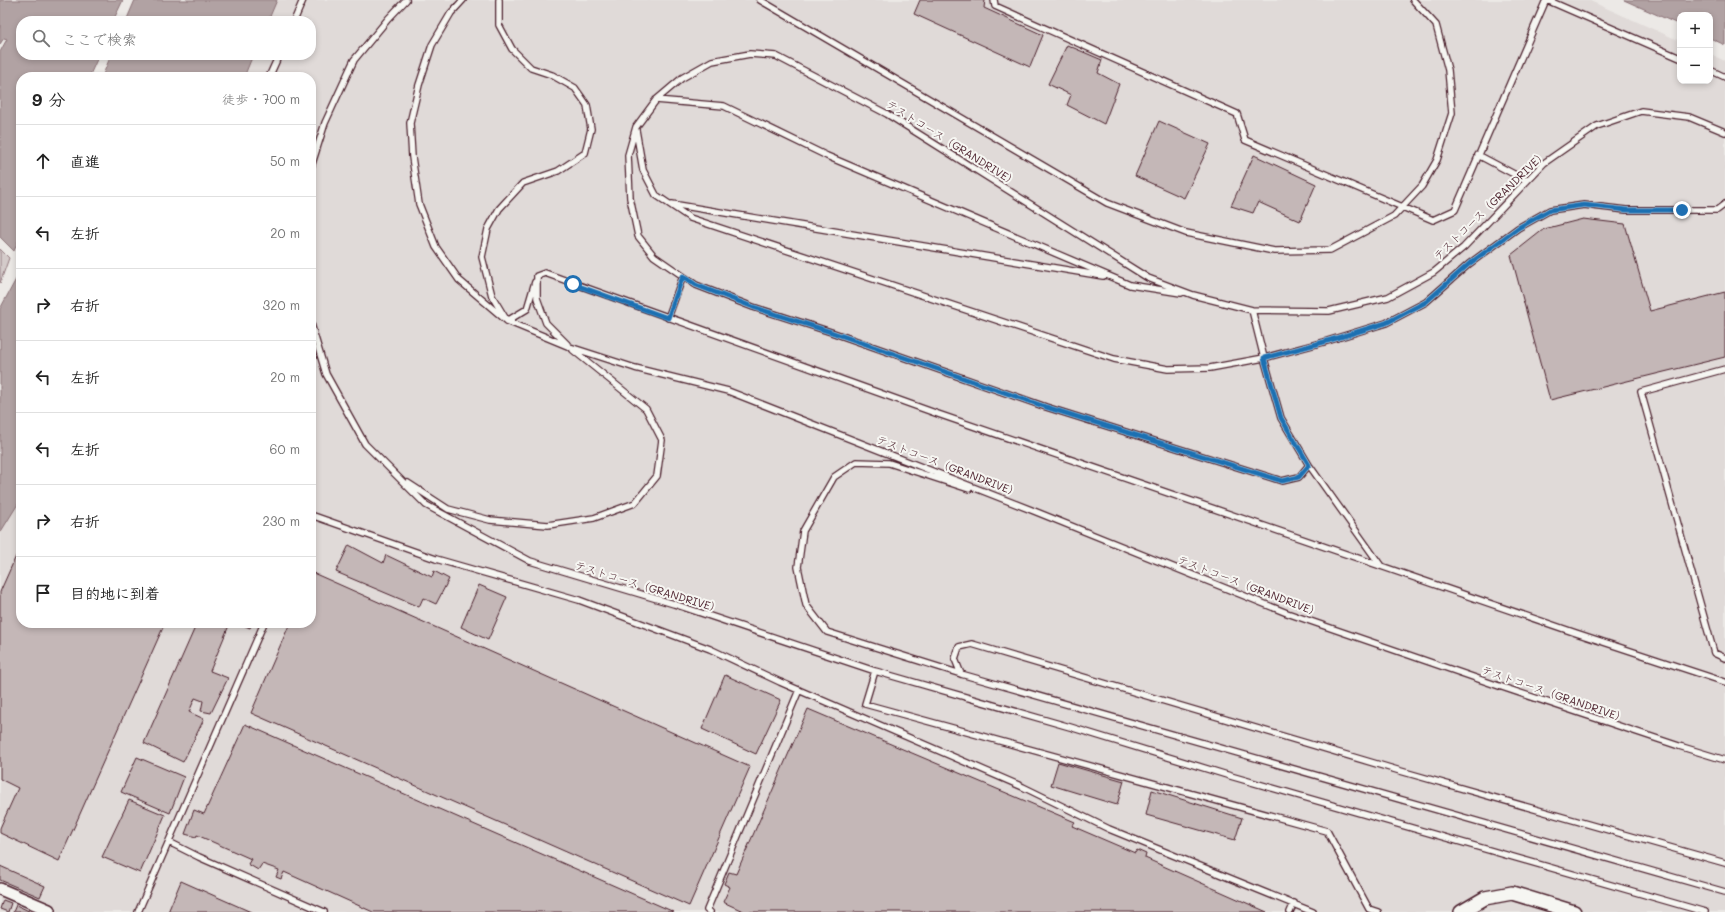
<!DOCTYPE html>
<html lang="ja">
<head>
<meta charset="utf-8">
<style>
	body { margin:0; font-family:Mali,"Klee One",sans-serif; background:#f6f6f6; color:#222 }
	.controls { position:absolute; right:12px; top:12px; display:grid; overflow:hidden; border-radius:8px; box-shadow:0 2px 6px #0003 }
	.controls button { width:36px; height:36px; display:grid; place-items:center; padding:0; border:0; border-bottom:1px solid #e0e0e0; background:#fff; color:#222; font:20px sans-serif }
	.stop { position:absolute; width:12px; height:12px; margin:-9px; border:3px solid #1f6fb2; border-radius:50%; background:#fff }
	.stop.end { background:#1f6fb2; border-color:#fff; box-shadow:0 1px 4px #0008 }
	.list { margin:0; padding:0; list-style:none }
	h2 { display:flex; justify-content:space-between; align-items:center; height:52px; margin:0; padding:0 16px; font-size:17px }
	h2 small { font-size:13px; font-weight:400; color:#767676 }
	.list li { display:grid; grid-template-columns:26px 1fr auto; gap:12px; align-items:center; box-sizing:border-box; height:72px; padding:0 16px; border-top:1px solid #e0e0e0 }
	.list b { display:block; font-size:15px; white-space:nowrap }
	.list em { font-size:13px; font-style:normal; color:#767676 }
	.icon { flex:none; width:22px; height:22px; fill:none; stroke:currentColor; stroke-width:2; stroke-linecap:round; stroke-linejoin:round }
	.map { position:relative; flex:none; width:1725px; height:912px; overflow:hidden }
	.search { position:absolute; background:#fff; box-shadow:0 2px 6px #0003; left:16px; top:16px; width:300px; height:44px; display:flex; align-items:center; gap:10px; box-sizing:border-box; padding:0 14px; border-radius:16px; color:#767676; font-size:15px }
	.panel { position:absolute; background:#fff; box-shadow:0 2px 6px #0003; left:16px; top:72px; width:300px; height:556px; border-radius:16px }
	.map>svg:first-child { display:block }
	.built { fill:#e0dad8 }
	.green { fill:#d4cbca; stroke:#8f757a }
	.water { fill:#b1a2a3; stroke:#886e73 }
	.building { fill:#c4b7b7; stroke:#4a1f2b }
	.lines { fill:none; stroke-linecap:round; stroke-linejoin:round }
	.service-casing { stroke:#4a1f2b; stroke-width:8 }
	.minor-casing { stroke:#4a1f2b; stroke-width:14 }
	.tertiary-casing { stroke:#4a1f2b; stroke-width:16 }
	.service { stroke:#f6f6f2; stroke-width:5.5 }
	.minor { stroke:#f6f6f2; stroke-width:11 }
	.tertiary { stroke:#f6f6f2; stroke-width:13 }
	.route { stroke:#1f6fb2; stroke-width:5 }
	.labels { text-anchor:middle; stroke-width:4; stroke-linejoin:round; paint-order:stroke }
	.street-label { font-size:11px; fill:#4a1f2b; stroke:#f6f6f2 }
</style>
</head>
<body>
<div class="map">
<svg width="1725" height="912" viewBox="0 0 1725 912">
	<rect width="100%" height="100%" fill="#ece9e6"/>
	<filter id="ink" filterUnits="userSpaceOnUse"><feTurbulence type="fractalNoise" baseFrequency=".025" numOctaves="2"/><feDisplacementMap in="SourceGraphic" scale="8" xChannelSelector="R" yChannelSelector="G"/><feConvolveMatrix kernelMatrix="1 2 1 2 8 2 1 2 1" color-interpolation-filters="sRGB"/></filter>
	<g filter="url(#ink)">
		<path class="built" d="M266,0h1322l92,41v40h30v-27l15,7v851h-1725v-423l21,-30v164h290v-546h-81l10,-22h71v-34h-55z"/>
		<path class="green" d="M0,249l9,9 -9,25z"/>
		<path class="water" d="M0,0h123l-10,21h-92v34h78l-10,22h-68v157l-7,17 -14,-14v-185l7,-13 -3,-1 -4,6z
			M135,0h142l-9,21h-142z
			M1624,0h101v45l-15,-7v-23h-30v10z
			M111,55h142l-9,22h-142z
			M21,270v229l-21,34v-224z"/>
		<path class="building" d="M920,0h65l-1,8 59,27 -13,32 -116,-53z
			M1067,45l35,15 -4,13 21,11 -15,40 -37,-19 4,-10 -23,-11z
			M1159,121l51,23 -26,54 -49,-22z
			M1254,155l62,29 -16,37 -42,-19 -5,11 -22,-7z
			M1583,219l42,5 25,87 75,-19v65l-175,43 -39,-145 33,-26z
			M21,545v78h144l-106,238 -59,-28v-5l18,-40 -18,-9v-187z
			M349,545l34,18 3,-8 46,22 2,-6 15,8 -13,25 -13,-6 -4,9 -83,-35z
			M311,572l439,195 -61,139 -438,-193 39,-90h21z
			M479,585l28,12 -19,43 -27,-13z
			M197,623h33l-20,48 18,7 -17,35 -10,-2 2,-10 -8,-3 -6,14 15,7 -21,43 -39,-19z
			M238,623h14l-2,5z
			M725,675l56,25 -25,54 -54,-25z
			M808,709l267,113 -3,4 63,27 2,-3 9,4 -1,4 122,54h-522l-22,-10 7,-15 -6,-3 5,-12 7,2z
			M245,724l429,188h-301l-89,-40 -3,7 -5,-2 3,-7 -17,-6 -4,6 -10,-6 3,-5 -54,-24 -1,2 -11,-3 9,-24 10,4z
			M137,757l47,20 -14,36 -49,-21z
			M1058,762l66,19 -7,24 -66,-20z
			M1152,790l90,28 -7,22 -89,-25z
			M129,800l36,15 -25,58 -38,-16z
			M0,866l45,20 -5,11 -40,-17z
			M181,881l70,31h-83z
			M3,900l8,3 -3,9 -8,-3z
			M16,905l15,7h-18z"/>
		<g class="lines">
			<defs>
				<path id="service" d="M463,0l-12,13 -19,32 -13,40 -9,38 2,34 7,47 17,43 23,33 48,41 63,26 65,21 93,23 306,120 253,102 212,73 180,60 46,14
					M499,0v25l13,24 19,19 21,7 23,13 12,17 4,24 -6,24 -27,18 -35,12 -24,26 -11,20 -6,28 10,39 15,25 20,-12 8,-27
					M760,0l347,203 79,30 88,18 56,-1 64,-34 28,-30 15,-26 15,-47 -4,-43 -12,-45 -23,-25
					M994,0l1,6 242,108 8,26 188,80 22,-10 91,-210
					M1547,0l133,58
					M294,21l9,-21
					M1710,70l15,7
					M269,77l10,-22
					M656,100l68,6 103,50 303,129 51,8
					M636,130l7,40 13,25 34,23 424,141 54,10 42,-1 54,-10 60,-16 62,-19 40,-21 43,-38 49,-36 32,-18 34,-5 42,5h91l8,-6
					M1478,155l49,26
					M311,167l14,-44 29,-63 34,-41 18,-19
					M672,204l431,72
					M537,276l8,-3 393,141 638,219 149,49
					M537,276v22l9,25 21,21
					M1252,310l12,48 17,60 28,47 72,101
					M668,318l15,-42
					M311,324l15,50 39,70 61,61 104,56 144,43 201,67 195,56 157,48 478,137
					M1725,369l-84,23 73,261 11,5
					M1309,465l-10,12 -17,4 -236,-74 -215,-75 -78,-25 -57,-22 -42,-29 -16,-20 -8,-38 -2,-43 8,-28 20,-27 26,-22 30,-17 38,-7 26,2 111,58 261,164 45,17 59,15 77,1 59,-14 46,-25 30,-25 80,-84 53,-37 44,-15 48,6 36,15
					M408,483l40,26 42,11 58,5 46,-7 41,-15 22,-27 5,-36 -16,-31 -73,-59
					M969,489l-80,-26 -33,-1 -22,15 -31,54 -5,36 8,38 21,27 134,42 764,218
					M311,515l125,44 143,41 131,49 70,33 243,105 86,42 204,83
					M875,671l-10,33 462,127 42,78 9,3
					M961,674l-6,-15 4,-12 13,-3 425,126 328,93
					M169,842l30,15 125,55
					M138,912l126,-289
					M710,912l-3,-2 92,-220
					M1290,912l4,-9"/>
				<path id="minor" d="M0,889l49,21 -1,2"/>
				<path id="tertiary" d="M1461,912l24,-14 27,-5 62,19"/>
			</defs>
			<use href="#service" class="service-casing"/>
			<use href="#minor" class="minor-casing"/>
			<use href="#tertiary" class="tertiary-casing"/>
			<use href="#service" class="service"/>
			<use href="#minor" class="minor"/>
			<use href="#tertiary" class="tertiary"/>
		</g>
	</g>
	<g class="lines" filter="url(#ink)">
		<path class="route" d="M573,284l95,34 15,-42 13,9 57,22 78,25 215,75 236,74 17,-4 10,-12 -28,-47 -17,-60 60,-16 62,-19 40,-21 43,-38 49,-36 32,-18 34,-5 42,5h56"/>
	</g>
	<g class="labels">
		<g class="street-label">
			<text transform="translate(952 143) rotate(32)" y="4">テストコース（GRANDRIVE）</text>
			<text transform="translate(1490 205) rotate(-44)" y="4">テストコース（GRANDRIVE）</text>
			<text transform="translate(948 466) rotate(21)" y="4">テストコース（GRANDRIVE）</text>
			<text transform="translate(1249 586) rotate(21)" y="4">テストコース（GRANDRIVE）</text>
			<text transform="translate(648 587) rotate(17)" y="4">テストコース（GRANDRIVE）</text>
			<text transform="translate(1554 694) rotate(19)" y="4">テストコース（GRANDRIVE）</text>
		</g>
	</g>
</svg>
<div class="controls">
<button>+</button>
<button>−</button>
</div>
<div class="stop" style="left:573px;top:284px"></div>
<div class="stop end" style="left:1682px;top:210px"></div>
<div class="search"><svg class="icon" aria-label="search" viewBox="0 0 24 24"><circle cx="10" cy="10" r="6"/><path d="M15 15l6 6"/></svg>ここで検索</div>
<section class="panel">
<h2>9 分<small>徒歩 · 700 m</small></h2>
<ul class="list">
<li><svg class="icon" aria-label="ahead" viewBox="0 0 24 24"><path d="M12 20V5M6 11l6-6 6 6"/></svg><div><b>直進</b></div><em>50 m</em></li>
<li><svg class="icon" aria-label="left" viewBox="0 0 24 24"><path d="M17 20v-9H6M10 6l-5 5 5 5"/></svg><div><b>左折</b></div><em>20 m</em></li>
<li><svg class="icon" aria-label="right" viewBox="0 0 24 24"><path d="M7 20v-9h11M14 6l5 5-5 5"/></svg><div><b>右折</b></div><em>320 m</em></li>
<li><svg class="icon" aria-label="left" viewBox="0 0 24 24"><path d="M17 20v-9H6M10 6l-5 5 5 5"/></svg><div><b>左折</b></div><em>20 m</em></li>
<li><svg class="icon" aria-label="left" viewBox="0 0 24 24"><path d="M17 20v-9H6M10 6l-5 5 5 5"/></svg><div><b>左折</b></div><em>60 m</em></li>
<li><svg class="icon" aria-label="right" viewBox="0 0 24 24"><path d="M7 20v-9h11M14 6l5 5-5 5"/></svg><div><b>右折</b></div><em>230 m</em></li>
<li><svg class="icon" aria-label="arrive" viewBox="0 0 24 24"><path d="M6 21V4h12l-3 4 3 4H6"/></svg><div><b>目的地に到着</b></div></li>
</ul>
</section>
</div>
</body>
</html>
